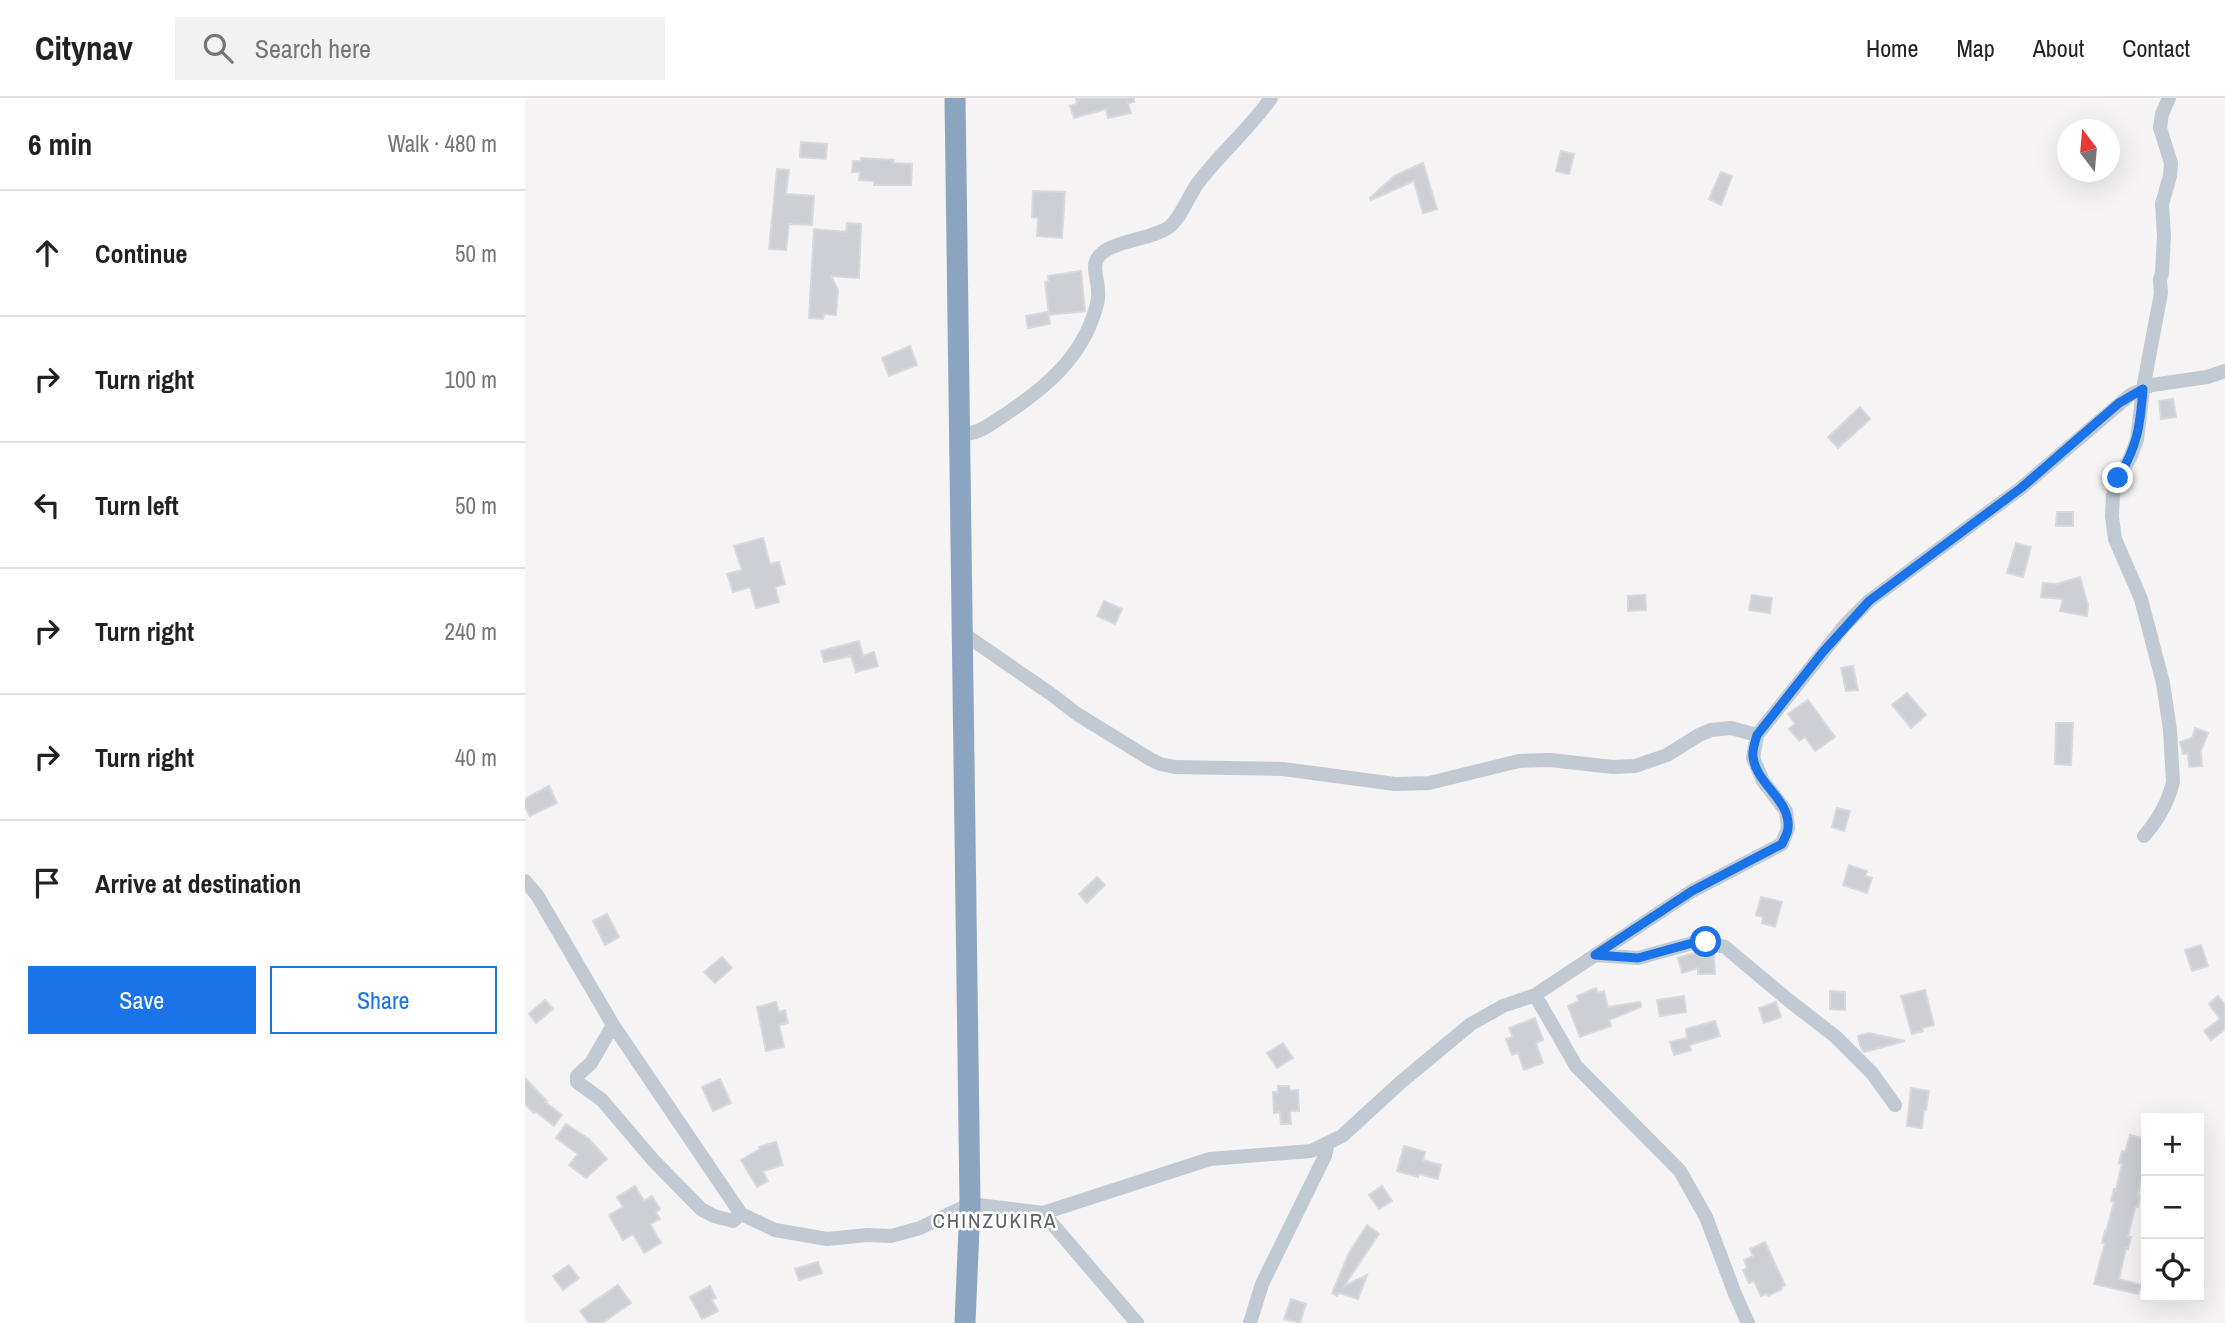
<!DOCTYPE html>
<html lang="en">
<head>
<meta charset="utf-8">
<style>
	body { margin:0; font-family:"Archivo Narrow",sans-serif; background:#f2f2f2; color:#222 }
	.controls { position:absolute; right:21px; bottom:21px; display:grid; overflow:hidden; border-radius:0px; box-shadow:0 7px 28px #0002 }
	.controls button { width:63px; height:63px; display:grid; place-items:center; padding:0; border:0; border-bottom:2px solid #e0e0e0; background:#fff; color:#222; font:35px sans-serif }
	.compass { position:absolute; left:1532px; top:21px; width:63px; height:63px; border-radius:50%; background:#fff; box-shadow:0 7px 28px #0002; rotate:344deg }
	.stop { position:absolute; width:21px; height:21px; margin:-16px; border:5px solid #1a73e8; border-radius:50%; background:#fff }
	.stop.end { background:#1a73e8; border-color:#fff; box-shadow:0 2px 7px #0008 }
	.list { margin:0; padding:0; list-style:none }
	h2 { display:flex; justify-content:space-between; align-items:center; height:91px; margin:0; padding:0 28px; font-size:30px }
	h2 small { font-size:23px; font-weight:400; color:#767676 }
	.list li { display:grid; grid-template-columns:46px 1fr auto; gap:21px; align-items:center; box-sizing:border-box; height:126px; padding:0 28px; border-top:2px solid #e0e0e0 }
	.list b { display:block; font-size:26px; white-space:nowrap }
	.list em { font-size:23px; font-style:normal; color:#767676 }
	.actions { display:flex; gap:14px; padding:21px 28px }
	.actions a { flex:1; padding:16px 0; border:2px solid #1a73e8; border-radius:0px; text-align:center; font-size:24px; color:#1a73e8 }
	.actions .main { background:#1a73e8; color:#fff }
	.icon { flex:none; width:38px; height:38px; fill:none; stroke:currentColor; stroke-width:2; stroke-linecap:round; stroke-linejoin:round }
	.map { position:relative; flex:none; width:1700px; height:1225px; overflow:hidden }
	header { display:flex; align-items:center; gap:42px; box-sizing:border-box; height:98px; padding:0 35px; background:#fff; border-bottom:2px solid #e0e0e0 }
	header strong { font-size:33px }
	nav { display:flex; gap:38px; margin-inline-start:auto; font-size:24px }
	.search { width:490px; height:63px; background:#f2f2f2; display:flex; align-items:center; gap:18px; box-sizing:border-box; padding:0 24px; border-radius:0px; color:#767676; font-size:26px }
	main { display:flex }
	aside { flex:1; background:#fff }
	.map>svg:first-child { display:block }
	.building { fill:#cdcfd5; stroke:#d7d9de; stroke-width:2 }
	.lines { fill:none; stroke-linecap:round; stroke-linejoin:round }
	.minor { stroke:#c1cad2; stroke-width:14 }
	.highway { stroke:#8ba5c1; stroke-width:21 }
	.route { stroke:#1a73e8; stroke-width:9 }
	.labels { text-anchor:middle; stroke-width:5; stroke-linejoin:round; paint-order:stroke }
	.quarter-label { font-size:21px; letter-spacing:2px; fill:#5f6368; stroke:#fff }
</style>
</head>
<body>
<header>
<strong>Citynav</strong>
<div class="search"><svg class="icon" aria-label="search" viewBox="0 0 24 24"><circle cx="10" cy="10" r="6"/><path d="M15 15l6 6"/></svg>Search here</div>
<nav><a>Home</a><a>Map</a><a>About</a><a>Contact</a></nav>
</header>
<main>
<aside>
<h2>6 min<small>Walk · 480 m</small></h2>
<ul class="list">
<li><svg class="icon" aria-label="ahead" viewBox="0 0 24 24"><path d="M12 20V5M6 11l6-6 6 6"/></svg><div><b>Continue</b></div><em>50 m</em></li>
<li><svg class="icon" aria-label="right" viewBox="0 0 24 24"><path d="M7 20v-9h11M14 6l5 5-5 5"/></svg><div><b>Turn right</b></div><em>100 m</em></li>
<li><svg class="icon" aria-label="left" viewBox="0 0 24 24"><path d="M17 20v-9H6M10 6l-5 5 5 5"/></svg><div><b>Turn left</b></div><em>50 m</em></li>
<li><svg class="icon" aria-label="right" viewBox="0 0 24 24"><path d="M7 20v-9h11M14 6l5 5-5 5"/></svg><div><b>Turn right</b></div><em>240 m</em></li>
<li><svg class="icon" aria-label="right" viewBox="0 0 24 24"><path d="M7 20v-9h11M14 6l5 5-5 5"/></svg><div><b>Turn right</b></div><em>40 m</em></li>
<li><svg class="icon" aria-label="arrive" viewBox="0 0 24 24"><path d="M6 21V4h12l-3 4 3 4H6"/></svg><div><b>Arrive at destination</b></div></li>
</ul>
<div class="actions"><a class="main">Save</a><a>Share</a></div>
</aside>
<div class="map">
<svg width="1700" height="1225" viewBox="0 0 1700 1225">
	<rect width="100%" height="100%" fill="#f5f3f3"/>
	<path class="building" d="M551,0h58v4l-6,1 3,10 -23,5 -2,-9 -32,9 -4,-12 7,-2z
		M276,44l26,2 -1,15 -26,-2z
		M1036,53l13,3 -5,20 -13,-3z
		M336,60l33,2 -1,3 19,1 -1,21h-37v-4l-15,-1 1,-8h-8l1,-11h8z
		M898,65l14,46 -14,4 -9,-32 -43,19 -1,-2 24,-22z
		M252,71l12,1 -3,24 28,2 -2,29 -23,-1 -3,26 -17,-1z
		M1196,74l11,4 -11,29 -12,-6z
		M508,93l32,1 -3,46 -25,-2 1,-18 -6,-1z
		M322,125l14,1 -2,54 -28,-2 7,14 -2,25 -12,-1 -1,5 -14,-1 5,-89 32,3z
		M556,173l4,40 -36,4 -4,-33 4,-1 -1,-5z
		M523,214l2,12 -22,4 -2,-12z
		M385,248l7,19 -28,11 -7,-18z
		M1648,301l3,18 -15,2 -2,-18z
		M1335,309l10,12 -32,29 -10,-11z
		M1532,414h16v14h-17z
		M238,440l7,26 9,-2 6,22 -10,3 4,15 -23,6 -6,-21 -17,5 -6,-18 15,-4 -8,-24z
		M1491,445l15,4 -8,30 -16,-4z
		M1555,479l8,28 -1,11 -27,-5 3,-12 -22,-2 2,-14 14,1z
		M1120,497l1,15 -18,1v-15z
		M1227,497l20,3 -2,15 -21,-3z
		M579,503l18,8 -7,15 -18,-8z
		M334,543l4,15 11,-4 4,14 -22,6 -5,-16 -27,6 -3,-11z
		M1328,568l5,24 -12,1 -5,-23z
		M1382,595l19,22 -15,13 -19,-23z
		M1283,602l27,37 -20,14 -10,-14 -6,4 -10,-12 6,-5 -7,-10z
		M1531,625h17l-2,42 -16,-1z
		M1670,630l13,5 -7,18 1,15 -13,1 -1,-14 -5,1 -3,-12 12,-4z
		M24,688l8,17 -27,13 -5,-9v-8z
		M1312,710l13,3 -6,20 -12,-4z
		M1324,767l18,6 -2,5 7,2 -5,15 -24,-8z
		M572,779l8,8 -18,18 -8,-9z
		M1236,799l21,5 -7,25 -13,-4 1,-6 -7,-2z
		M82,816l12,23 -14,8 -12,-24z
		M1676,847l7,21 -16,5 -7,-21z
		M1172,854l17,2 1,20h-17v-6l-16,5 -4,-15z
		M197,859l10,11 -17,15 -11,-11z
		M1071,890l2,5 6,-2 4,16 32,-5 1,5 -32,13 2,6 -31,11 -12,-31 11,-5 -2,-5z
		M1400,892l9,35 -12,3 1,3 -11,3 -11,-38z
		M1305,893l15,1v18l-15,-1z
		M1159,898l2,16 -26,4 -3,-16z
		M1693,898l7,9v24l-14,11 -7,-9 16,-12 -11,-15z
		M20,902l8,9 -17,14 -7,-9z
		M251,904l3,10 6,-2 3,13 -9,2 5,22 -18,4 -9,-44z
		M1251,904l5,15 -17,6 -5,-15z
		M1010,920l8,22 -7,3 7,20 -19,7 -6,-17 -6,2 -6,-16 7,-2 -4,-9z
		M1190,923l5,15 -31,9 2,5 -17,5 -4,-13 17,-4 -1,-9z
		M1344,935l36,8 -41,11 -3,-4 -3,-12z
		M758,945l10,15 -16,10 -10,-15z
		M0,980l22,23 -2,1 17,13 -8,11 -18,-14 -2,1 -9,-9z
		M195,981l11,24 -18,8 -11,-24z
		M753,988h11l1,5 8,-1 1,21h-9l1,13h-10l-1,-12 -6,1 -1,-21h5z
		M1386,990l18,3 -3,19h-2l-2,18 -15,-2z
		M41,1026l23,15 18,20 -21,19 -17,-13 9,-11 -22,-16z
		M1605,1037l16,4v30h-2l-6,26 2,1 -2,11h-3l-7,30h3l-3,12 -2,-1 -7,31 22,6 -3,9 -44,-10 11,-41h-3l3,-12 1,1 8,-30 -3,-1 3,-12 2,1 6,-26 -3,-1 3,-12 3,1z
		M251,1044l7,23 -20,6 5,10 -11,6 -16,-27 19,-11 -1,-2z
		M879,1048l21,6 -2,8 18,5 -3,14 -19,-5 -1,3 -21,-6z
		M110,1088l9,15 8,-5 8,13 -4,3 4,7 -10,5 11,19 -17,10 -11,-19 -10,6 -14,-25 14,-8 -6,-10z
		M857,1088l10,15 -13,8 -10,-14z
		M842,1127l12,9 -35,52 23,-11 -9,24 -19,-6 -2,3 -5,-3 17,-40z
		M1240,1144l20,43 -4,2 1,2 -14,7 -2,-2 -5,2 -7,-15 -5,2 -6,-13 4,-2 -3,-8 9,-4 -3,-7z
		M293,1164l4,11 -23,7 -4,-11z
		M44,1167l10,13 -16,12 -10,-14z
		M93,1187l13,18 -29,20h-13l-9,-12z
		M185,1188l6,12 -4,2 6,11 -16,8 -12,-22z
		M766,1201l15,5 -6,19 -16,-4z"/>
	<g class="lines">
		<path class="minor" d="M434,336c20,1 31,-10 47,-20 39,-26 75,-56 89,-103 2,-6 4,-14 3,-21 0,-9 -6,-22 -1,-31 9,-18 55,-19 72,-32 12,-9 20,-32 29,-44 23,-31 51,-53 73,-85
			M436,534l90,62 26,20 73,45 10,5 15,3 108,2 112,15 34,-1 90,-22 31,-1 63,7 22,-1 32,-11 32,-20 12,-5 20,-2 26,7
			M1619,738c14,-16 24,-33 29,-54l-3,-52 -7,-47 -22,-84 -26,-60 -3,-22 1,-22 5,-17 12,-20 7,-18 6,-51 18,-96 -1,-13 2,-7 2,-37 -2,-32 8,-28 1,-13 -11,-35 2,-14 7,-16
			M0,783l12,14 76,130 128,189 34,16 52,9 40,-4 24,1 29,-8 50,-24 73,9 167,-54 101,-8 31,-15 59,-54 70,-58 32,-18 32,-11 157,-104 90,-47 6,-16 -2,-17 -23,-30 -10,-23 4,-23 88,-110 24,-24 152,-113 109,-93 22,-10 55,-8 18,-6
			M1070,857l43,3 58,-16h10l19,5 62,52 49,38 36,36 23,32
			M1010,897l41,71 104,105 26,46 29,77 13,29
			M88,927l-22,38 -14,13v6l25,18 51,60 48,49 13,7 19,5 8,-7
			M518,1115l94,110
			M725,1225l12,-39 63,-128 3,-13"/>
		<path class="highway" d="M430,0l15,1106 -5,119"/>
	</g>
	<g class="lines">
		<path class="route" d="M1181,844h-10l-58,16 -43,-3 97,-64 90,-47c2,-5 6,-11 6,-16 3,-28 -32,-44 -35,-71 -1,-7 2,-15 4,-22l65,-82 47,-52 152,-113 98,-85 24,-14c-3,37 -5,56 -25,89"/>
	</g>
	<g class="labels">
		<g class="quarter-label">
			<text x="470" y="1130">CHINZUKIRA</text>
		</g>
	</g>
</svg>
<div class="controls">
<button>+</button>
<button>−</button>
<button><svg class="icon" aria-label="locate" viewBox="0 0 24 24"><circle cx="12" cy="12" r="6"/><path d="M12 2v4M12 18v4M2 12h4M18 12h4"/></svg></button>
</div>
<svg class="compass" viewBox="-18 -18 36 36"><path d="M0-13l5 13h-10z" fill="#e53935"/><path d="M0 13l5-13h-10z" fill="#767676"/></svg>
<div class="stop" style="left:1181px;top:844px"></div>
<div class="stop end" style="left:1593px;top:380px"></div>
</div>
</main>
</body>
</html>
